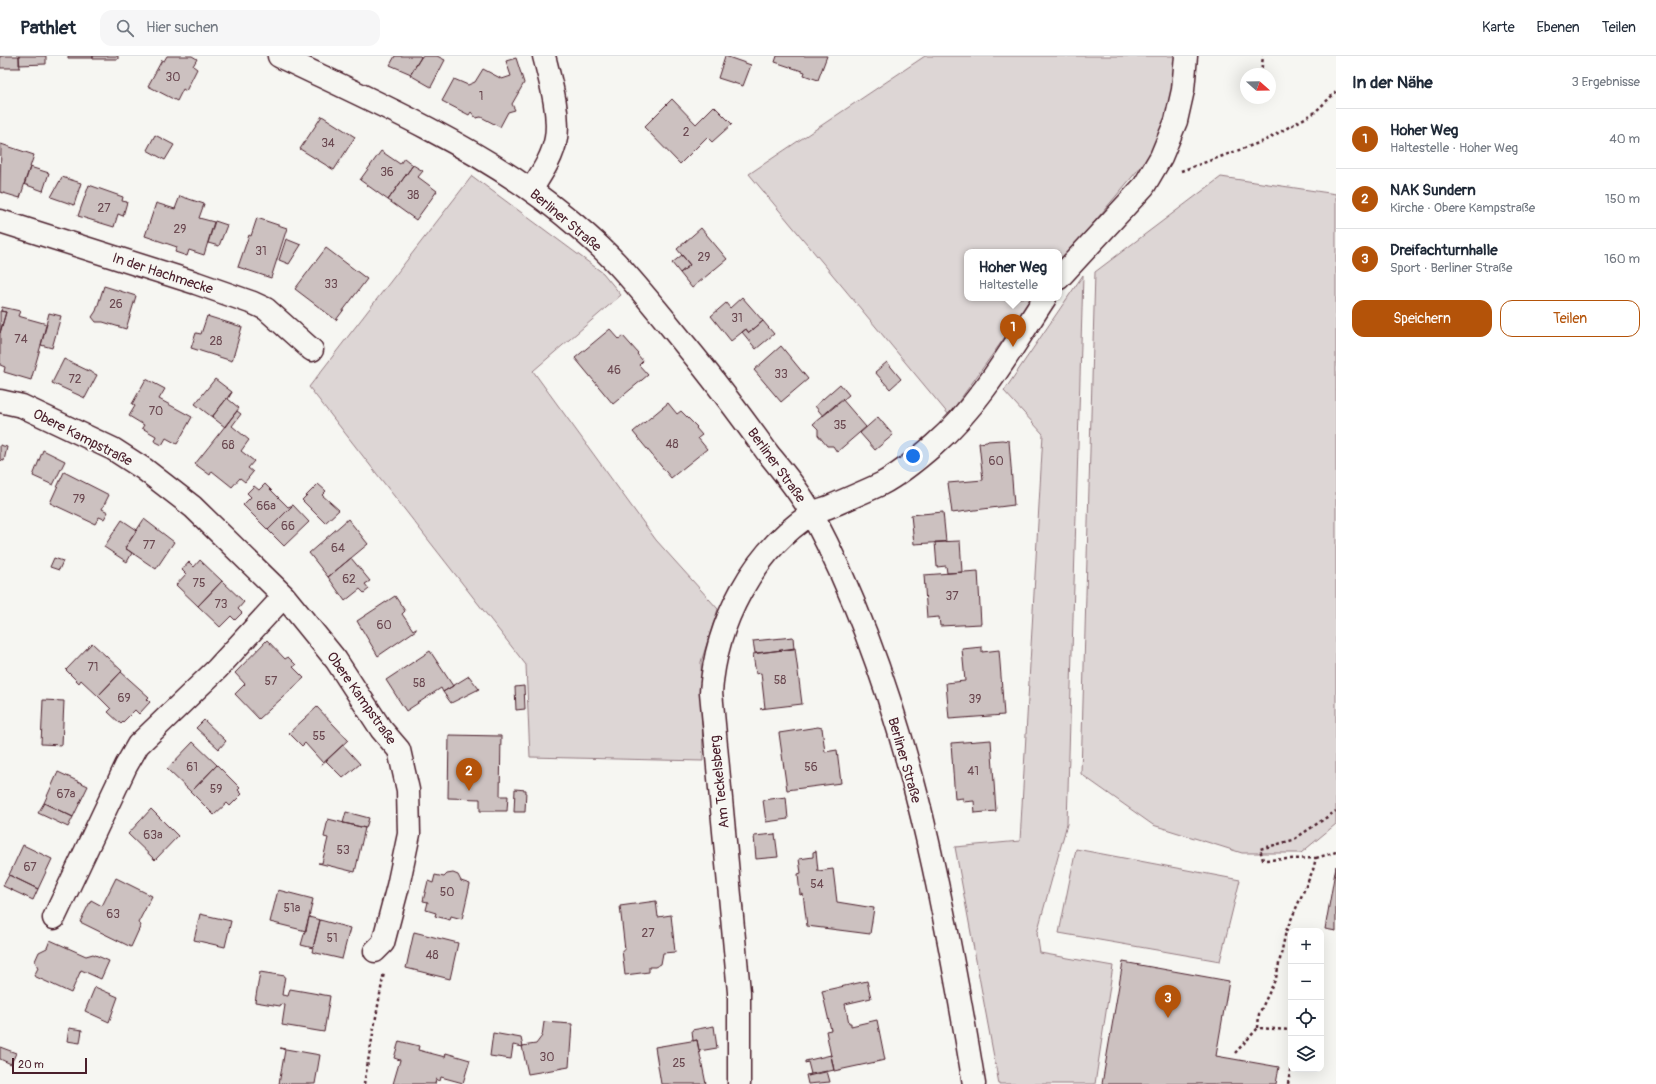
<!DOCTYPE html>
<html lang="de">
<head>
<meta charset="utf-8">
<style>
	body { margin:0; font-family:Pangolin,sans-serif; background:#f6f6f7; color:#1f2937 }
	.controls { position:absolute; right:12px; bottom:12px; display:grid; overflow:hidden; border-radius:8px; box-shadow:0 4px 16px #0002 }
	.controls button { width:36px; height:36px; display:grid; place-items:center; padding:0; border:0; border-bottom:1px solid #e0e1e3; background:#fff; color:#1f2937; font:20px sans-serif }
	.compass { position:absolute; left:1240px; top:12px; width:36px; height:36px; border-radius:50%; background:#fff; box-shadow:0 4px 16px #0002; rotate:110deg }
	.scale { position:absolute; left:12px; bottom:10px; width:75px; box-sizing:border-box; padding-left:4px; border:2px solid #4a1f2b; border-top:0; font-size:11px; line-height:14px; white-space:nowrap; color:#4a1f2b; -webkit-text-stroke:3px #f6f6f2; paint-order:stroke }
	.you { position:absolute; left:913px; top:400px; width:14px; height:14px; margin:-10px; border:3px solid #fff; border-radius:50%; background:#1a73e8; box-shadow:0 0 0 6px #1a73e833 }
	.badge { display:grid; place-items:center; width:26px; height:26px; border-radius:50%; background:#b45309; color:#fff; font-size:13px; font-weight:700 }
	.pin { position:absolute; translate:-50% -33px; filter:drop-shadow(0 1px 2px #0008) }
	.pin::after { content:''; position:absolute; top:21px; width:14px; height:12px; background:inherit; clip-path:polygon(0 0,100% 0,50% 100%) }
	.popup { position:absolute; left:964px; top:193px; width:98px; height:52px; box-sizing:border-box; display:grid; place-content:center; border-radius:8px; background:#fff; filter:drop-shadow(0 1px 3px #0005); font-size:13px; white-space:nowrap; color:#747a83 }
	.popup b { font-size:15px; color:#1f2937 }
	.popup::after { content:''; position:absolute; left:50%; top:100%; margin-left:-8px; border:8px solid transparent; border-top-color:#fff }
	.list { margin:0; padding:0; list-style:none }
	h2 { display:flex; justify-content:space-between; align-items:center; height:52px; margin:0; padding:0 16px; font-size:17px }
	h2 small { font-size:13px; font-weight:400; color:#747a83 }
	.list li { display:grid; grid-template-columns:26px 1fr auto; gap:12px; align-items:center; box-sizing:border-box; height:60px; padding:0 16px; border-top:1px solid #e0e1e3 }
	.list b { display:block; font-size:15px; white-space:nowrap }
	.list p { margin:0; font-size:13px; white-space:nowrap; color:#747a83 }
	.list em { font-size:13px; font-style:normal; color:#747a83 }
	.actions { display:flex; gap:8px; padding:12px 16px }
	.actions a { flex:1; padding:9px 0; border:1px solid #b45309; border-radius:12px; text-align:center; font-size:14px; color:#b45309 }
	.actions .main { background:#b45309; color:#fff }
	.icon { flex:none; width:22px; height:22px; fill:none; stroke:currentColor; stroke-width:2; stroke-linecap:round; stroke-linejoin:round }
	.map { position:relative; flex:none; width:1336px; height:1028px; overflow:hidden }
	header { display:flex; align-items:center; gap:24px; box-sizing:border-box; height:56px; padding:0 20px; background:#fff; border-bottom:1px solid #e0e1e3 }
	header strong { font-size:19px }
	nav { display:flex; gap:22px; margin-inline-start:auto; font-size:14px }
	.search { width:280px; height:36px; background:#f6f6f7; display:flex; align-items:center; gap:10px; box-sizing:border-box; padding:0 14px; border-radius:12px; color:#747a83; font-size:15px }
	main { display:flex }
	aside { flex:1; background:#fff }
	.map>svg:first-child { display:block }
	.green { fill:#ddd6d5; stroke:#947a80 }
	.building { fill:#ccc1c0; stroke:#4a1f2b }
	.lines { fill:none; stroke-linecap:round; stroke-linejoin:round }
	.minor-casing { stroke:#4a1f2b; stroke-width:25 }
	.path { stroke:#4a1f2b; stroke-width:2.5; stroke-dasharray:3 3; stroke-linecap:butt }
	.minor { stroke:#f6f6f2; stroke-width:22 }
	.labels { text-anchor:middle; stroke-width:4; stroke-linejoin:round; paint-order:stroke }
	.number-label { font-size:12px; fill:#6a4850 }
	.street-label { font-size:14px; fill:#4a1f2b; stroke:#f6f6f2 }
</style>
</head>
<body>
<header>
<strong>Pathlet</strong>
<div class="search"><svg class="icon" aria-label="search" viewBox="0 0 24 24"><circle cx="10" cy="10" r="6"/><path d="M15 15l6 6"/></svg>Hier suchen</div>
<nav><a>Karte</a><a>Ebenen</a><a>Teilen</a></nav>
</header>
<main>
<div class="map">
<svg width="1336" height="1028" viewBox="0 0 1336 1028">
	<rect width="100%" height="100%" fill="#f6f6f2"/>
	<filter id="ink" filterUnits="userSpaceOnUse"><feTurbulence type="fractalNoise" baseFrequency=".025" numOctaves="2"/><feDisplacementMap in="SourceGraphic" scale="8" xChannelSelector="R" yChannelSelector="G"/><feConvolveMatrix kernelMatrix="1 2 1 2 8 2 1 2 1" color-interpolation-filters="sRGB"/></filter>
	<g filter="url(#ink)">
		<path class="green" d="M925,0h254l-7,50 -19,46 -94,112v-12h-92v46h66l-84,117 -200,-241z
			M472,120l131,97 18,22 -88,76 123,169 62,69 -17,53 2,99 -173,-4 -4,-92 -217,-278z
			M1221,121l115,17v630l-35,29h-59l-89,-28 -72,-51 14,-502z
			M1083,219l-16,549 -30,109 3,20 73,13 -18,118h-96l-44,-237 65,-6 23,-407 -39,-43z
			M1076,793l164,31 -20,81 -161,-28z"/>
		<path class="building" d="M0,0h19l1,12h-20z
			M19,0h27v8l-27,1z
			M68,0h25v2h-25z
			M93,0h25v3h-25z
			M167,0h25l5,3 -4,7 4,3 -11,22 -3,-2 -6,12 -29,-15 14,-26 2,1z
			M395,0h25l1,1 -10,17 -21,-9z
			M437,0l8,4 -14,27 -21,-12 12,-19z
			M725,0l26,9 -8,21 -25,-8z
			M777,0h50l-9,24 -14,-5 1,-3 -30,-10z
			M516,2l8,25 -12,21 3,6 -7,2 -8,15 -19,-10 -5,1 -5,-6 -2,3 -27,-14 12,-22 14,6 7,-3 8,-13 19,10 9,-3 -5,-15z
			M672,43l24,25 18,-18 18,18 -20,18 -5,-5 -27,27 -36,-37z
			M322,60l33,21 -21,33 -34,-21z
			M155,79l19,10 -9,15 -18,-10z
			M1,88l33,11 -14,43 -20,-6z
			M381,95l19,13 4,-6 9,7 -25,35 -28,-20z
			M413,109l10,6 -5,6 19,14 -21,29 -28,-20z
			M30,111l19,6 -6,18 -19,-7z
			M62,121l19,6 -7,22 -23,-8z
			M89,129l34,12 -1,4 5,1 -4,14 -5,-2 -4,13 -36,-11z
			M180,140l24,8 -5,14 15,4 -10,33 -15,-5 -2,6 -12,-4 2,-5 -32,-11 11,-33 19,6z
			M257,162l30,10 -16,50 -33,-11 11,-32 2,1z
			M215,165l12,4 -8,21 -11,-3z
			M701,172l26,31 -35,29 -12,-15 10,-8 -13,-16z
			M286,183l15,6 -12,19 -10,-4z
			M326,192l41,31 -31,41 -41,-31z
			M682,199l8,10 -10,8 -8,-10z
			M104,230l32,10 -10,33 -23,-7h-7l-4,-5 4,-6z
			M742,241l21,24 -14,12 -3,-4 -15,12 -20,-25 15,-13 4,5z
			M2,251l18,4 -2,5 29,8 -16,56 -27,-8 1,-5 -5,-2v-32l6,-21 -5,-1z
			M0,255l6,1 -6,21z
			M49,257l12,3 -9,32 -11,-3z
			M207,260l35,11 -10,34 -41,-13 5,-15 5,1z
			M763,265l11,13 -18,15 -14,-17 4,-3 3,4z
			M610,273l9,10 4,-3 15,17 -1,1 6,7 -4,4 9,10 -35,29 -38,-46z
			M781,290l27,33 -27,23 -27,-32z
			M64,303l33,16 -12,23 -33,-15z
			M887,306l14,17 -11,10 -15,-17z
			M146,323l19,10 -6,10 33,18 -15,27 -11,-6 -4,7 -8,-4 2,-5 -14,-8 2,-3 -15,-9 6,-10 -3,-2z
			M215,323l17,13 -20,25 -17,-13z
			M840,328l9,11 -26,21 -8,-10z
			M232,336l-4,7 11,9 -14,19 -13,-10z
			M842,343l24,28 -29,25 -4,-6h-6l-9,-11v-6l-5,-5z
			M668,347l9,11 4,-3 16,16 -1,1 6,7 -4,3 9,11 -36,29 -38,-46z
			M237,355l4,3 -9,12 17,14 -8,11 13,10 -6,7 5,4 -8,10 -5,-4 -8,9 -20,-16 -2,4 -15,-11z
			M878,361l15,18 -18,15 -15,-17z
			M1002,384l7,1 5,64 -62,8 -4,-30 35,-3 -4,-37 8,-1 1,-1z
			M0,389l7,2 -3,14 -4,-1z
			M43,394l22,11 -12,24 -20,-9z
			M64,416l45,23 -7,14 6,3 -4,7 -5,-2 -4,7 -45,-21z
			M265,428l23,23 5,-2 -25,25 -25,-25 8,-8 -4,-4 7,-7 5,4z
			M318,428l8,7 -4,4 17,15 -14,13 -23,-23z
			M293,449l16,17 -25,24 -16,-16z
			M943,456l3,30 -32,2 -3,-29z
			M144,463l30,23 -18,27 -31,-21z
			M348,463l20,25 -40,33 -19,-24z
			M122,464l15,10 -12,18 7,5 -5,9 -23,-15z
			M960,485l2,31 -15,1 -1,-7 -9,1 -2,-25z
			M54,502l9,3 -4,9 -9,-3z
			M351,502l19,23 -5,3 4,5 -5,4 -4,-4 -15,12 -17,-24z
			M200,504l22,21 -24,25 -22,-21 10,-11 -4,-4 7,-8 5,5z
			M978,515l3,53 -41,2 -1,-9 -12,1 -3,-43z
			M222,525l22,21 -6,7 4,4 -7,7 -4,-4 -11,11 -22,-21z
			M395,540l10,15 -3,3 11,16 3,-2v2l-38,26 -21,-35z
			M793,581l1,12 -39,4 -2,-12z
			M267,584l18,19 3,-2 8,8 -3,2 11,11 -45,41 -24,-25 10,-10 -10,-11z
			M92,587l30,28 -24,25 -17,-16 -2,3 -13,-13z
			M982,591v5l17,-2 5,65 -55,4 -3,-36 19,-2 -3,-32z
			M795,592l7,56 -42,5 5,-1 -4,-35 -5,1 -3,-20z
			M430,595l23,35 -10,6 -2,-4 -35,23 -20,-31z
			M121,616l28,25 -2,2 3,3 -11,12 -4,-4 -14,14 -13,-12 3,-3 -13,-13z
			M469,620l10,13 -28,14 -8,-11z
			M524,630l1,23 -9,1 -1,-23z
			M43,644l21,1 -2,44 -21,-1z
			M317,651l31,33 -28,26 3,-3 -18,-20 -3,3 -13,-13z
			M204,664l22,21 -7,8 -23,-21z
			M818,671l4,1 3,24 12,-2 4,33 -54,7 -8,-57z
			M449,679l52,1 -1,60h8l-1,15h-27v-12l-32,-1z
			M991,684l5,71 -21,2 -1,-12 -11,1v-4l-8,1 -4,-56z
			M193,686l24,23 -26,27 -24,-23z
			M343,689l17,19 -17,14 -17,-17z
			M217,709l23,23 -2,2 4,4 -12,12 -3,-3 -13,12 -23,-23 -1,1z
			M58,716l30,14 -15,31 -29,-14z
			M515,733l11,1 -1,22h-11z
			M786,741l2,22 -22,3 -3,-22z
			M44,747l29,14 -5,10 -30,-14z
			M151,753l27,27 -23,24 -27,-26z
			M346,756l23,6 -3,10 -23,-5z
			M328,763l37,9 -10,44 -37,-9h4l6,-25 -4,-1z
			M775,778l3,23 -22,2 -2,-23z
			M23,789l29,14 -14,30 -29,-14z
			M816,795l2,20 15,-2 4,33 37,6 -4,26 -63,-8 -4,-32 -3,1 -2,-21 3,-1 -2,-14 14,-2v-5z
			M1336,810v65l-11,-2z
			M453,817l5,2 3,6 9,3 -8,35 -11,-3 -1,4 -15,-4 1,-3 -10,-3 2,-8 -5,-1 5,-20 5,2 2,-8 9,2 3,-3z
			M9,819l29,14 -5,11 -30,-14z
			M116,822l36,18 -14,27 3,2 -10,22 -51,-25 11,-22 11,6z
			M278,834l35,9 -7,32 -36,-9z
			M656,845l2,16 13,-2 4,37 -12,1 -2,11 -6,3h-6v5l-24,3 -3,-25h3l-5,-44z
			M200,858l31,7 -6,26 -31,-7z
			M309,861l11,3 -7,28 -12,-3z
			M320,864l30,8 -8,31 -30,-7z
			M414,876l44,11 -8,36 -44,-11z
			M50,884l36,16 7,-2 16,7 -8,18 -20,-9 -10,23 -37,-17 4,-8 -3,-7 4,-9 8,-4z
			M1123,906l106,19 -13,75 63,11 -3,17h-174z
			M260,916l25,4 -3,19 6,1 2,-7 40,7 -6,36 -42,-7 3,-20 -4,-1 -1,2 -25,-4z
			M867,925l4,17 -26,6 4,19h2v3l26,-6 8,40 -51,11 -8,-40 5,-1 -9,-39z
			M95,931l23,10 -9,25 -24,-11z
			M544,966l28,2 -3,43 -41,7 -6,-28 14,-2 6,-8z
			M714,970l3,22 -18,3 -2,-11 -4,1 -1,-11z
			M69,972l13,2 -2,13 -13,-2z
			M493,977l28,5 2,9 -10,-2 -2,14 -21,-3z
			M697,984l9,44h-45l-6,-37z
			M399,985l20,5 -1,4 27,7 1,-4 24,7 -7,23 -22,-6 -1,4 -4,-2 -1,5h-42l7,-24 -6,-2z
			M0,991l16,6 -5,11 -11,-5z
			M280,992l40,7 -5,29h-36l6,-34z
			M831,999l3,15 -26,6 3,-2 -3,-12 -3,1v-2z
			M827,1015l3,11 -22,2 -2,-9z"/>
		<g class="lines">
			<defs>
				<path id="minor" d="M279,0c85,41 173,79 250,133 29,20 67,52 90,77 24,26 46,54 68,81 28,34 54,69 80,105 16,20 34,41 46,64 91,171 130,378 161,568
					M531,134c10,-16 22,-33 25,-52 4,-25 -6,-58 -12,-82
					M0,165l196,62 57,20 13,6 46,41
					M1059,222l85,-92 17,-29 15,-36 7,-31 3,-34
					M0,345l22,5 91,43 31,20 49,38 91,89 52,64 45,69 18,21 9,40 1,44 -11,52 -15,57 -8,8
					M54,862l72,-152 12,-21 79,-76 67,-73
					M739,1028v-92l-28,-300c5,-69 41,-139 100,-178 6,-4 14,-5 20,-8 16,-7 33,-14 50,-22 19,-10 37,-25 53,-39 46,-40 78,-97 111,-147"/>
			</defs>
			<use href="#minor" class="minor-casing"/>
			<path class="path" d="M1261,18l2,-18
				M1181,115l83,-30 50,-28 22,-21
				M1316,802l20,-6
				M1258,972l1,-14 17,-36 10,-47 27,-61 3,-12 -53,2 -3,-11 33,-9 43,-29
				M1235,997l23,-25 33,2
				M364,1028l20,-112
				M1288,1028l3,-19"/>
			<use href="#minor" class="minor"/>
		</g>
	</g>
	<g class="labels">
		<g class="number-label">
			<text x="173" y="25">30</text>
			<text x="481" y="44">1</text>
			<text x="686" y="80">2</text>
			<text x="328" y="91">34</text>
			<text x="387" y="120">36</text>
			<text x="413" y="143">38</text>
			<text x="104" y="156">27</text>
			<text x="180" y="177">29</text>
			<text x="261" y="199">31</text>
			<text x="704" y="205">29</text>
			<text x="331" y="232">33</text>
			<text x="116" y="252">26</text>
			<text x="737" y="266">31</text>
			<text x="21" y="287">74</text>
			<text x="216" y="289">28</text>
			<text x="614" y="318">46</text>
			<text x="781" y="322">33</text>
			<text x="75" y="327">72</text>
			<text x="156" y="359">70</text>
			<text x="840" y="373">35</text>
			<text x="672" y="392">48</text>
			<text x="228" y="393">68</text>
			<text x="996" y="409">60</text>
			<text x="79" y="447">79</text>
			<text x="266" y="454">66a</text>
			<text x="288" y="474">66</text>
			<text x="149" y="493">77</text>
			<text x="338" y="496">64</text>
			<text x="349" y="527">62</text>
			<text x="199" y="531">75</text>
			<text x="952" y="544">37</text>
			<text x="221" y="552">73</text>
			<text x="384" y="573">60</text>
			<text x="93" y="615">71</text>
			<text x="780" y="628">58</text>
			<text x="271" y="629">57</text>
			<text x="419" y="631">58</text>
			<text x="124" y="646">69</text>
			<text x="975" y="647">39</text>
			<text x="319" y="684">55</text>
			<text x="192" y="715">61</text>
			<text x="811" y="715">56</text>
			<text x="973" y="719">41</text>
			<text x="216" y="737">59</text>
			<text x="66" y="742">67a</text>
			<text x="153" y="783">63a</text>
			<text x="343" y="798">53</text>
			<text x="30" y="815">67</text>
			<text x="817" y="832">54</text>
			<text x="447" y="840">50</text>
			<text x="292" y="856">51a</text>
			<text x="113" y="862">63</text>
			<text x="648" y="881">27</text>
			<text x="332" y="886">51</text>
			<text x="432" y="903">48</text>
			<text x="547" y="1005">30</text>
			<text x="679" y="1011">25</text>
		</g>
		<g class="street-label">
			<text transform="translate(566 164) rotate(40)" y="5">Berliner Straße</text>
			<text transform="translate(163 217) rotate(18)" y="5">In der Hachmecke</text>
			<text transform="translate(83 381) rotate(27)" y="5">Obere Kampstraße</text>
			<text transform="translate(777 409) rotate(54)" y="5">Berliner Straße</text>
			<text transform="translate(362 642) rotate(55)" y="5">Obere Kampstraße</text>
			<text transform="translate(905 704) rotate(74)" y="5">Berliner Straße</text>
			<text transform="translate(719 726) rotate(-96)" y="5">Am Teckelsberg</text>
		</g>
	</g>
</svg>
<div class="controls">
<button>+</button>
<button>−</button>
<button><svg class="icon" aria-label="locate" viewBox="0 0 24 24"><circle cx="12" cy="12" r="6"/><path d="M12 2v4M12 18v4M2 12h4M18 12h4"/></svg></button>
<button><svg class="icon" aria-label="layers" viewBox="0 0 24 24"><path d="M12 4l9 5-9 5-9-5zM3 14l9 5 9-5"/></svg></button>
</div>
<svg class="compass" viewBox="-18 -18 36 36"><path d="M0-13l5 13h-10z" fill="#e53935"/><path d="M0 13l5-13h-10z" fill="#747a83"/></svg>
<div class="scale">20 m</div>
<div class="you"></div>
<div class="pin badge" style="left:1013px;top:291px">1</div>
<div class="popup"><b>Hoher Weg</b>Haltestelle</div>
<div class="pin badge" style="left:469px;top:735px">2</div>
<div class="pin badge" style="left:1168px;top:962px">3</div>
</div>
<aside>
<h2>In der Nähe<small>3 Ergebnisse</small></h2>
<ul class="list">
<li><span class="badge">1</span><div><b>Hoher Weg</b><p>Haltestelle · Hoher Weg</p></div><em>40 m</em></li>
<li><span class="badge">2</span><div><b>NAK Sundern</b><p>Kirche · Obere Kampstraße</p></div><em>150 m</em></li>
<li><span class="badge">3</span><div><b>Dreifachturnhalle</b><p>Sport · Berliner Straße</p></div><em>160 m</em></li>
</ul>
<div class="actions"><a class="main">Speichern</a><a>Teilen</a></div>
</aside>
</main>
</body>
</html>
